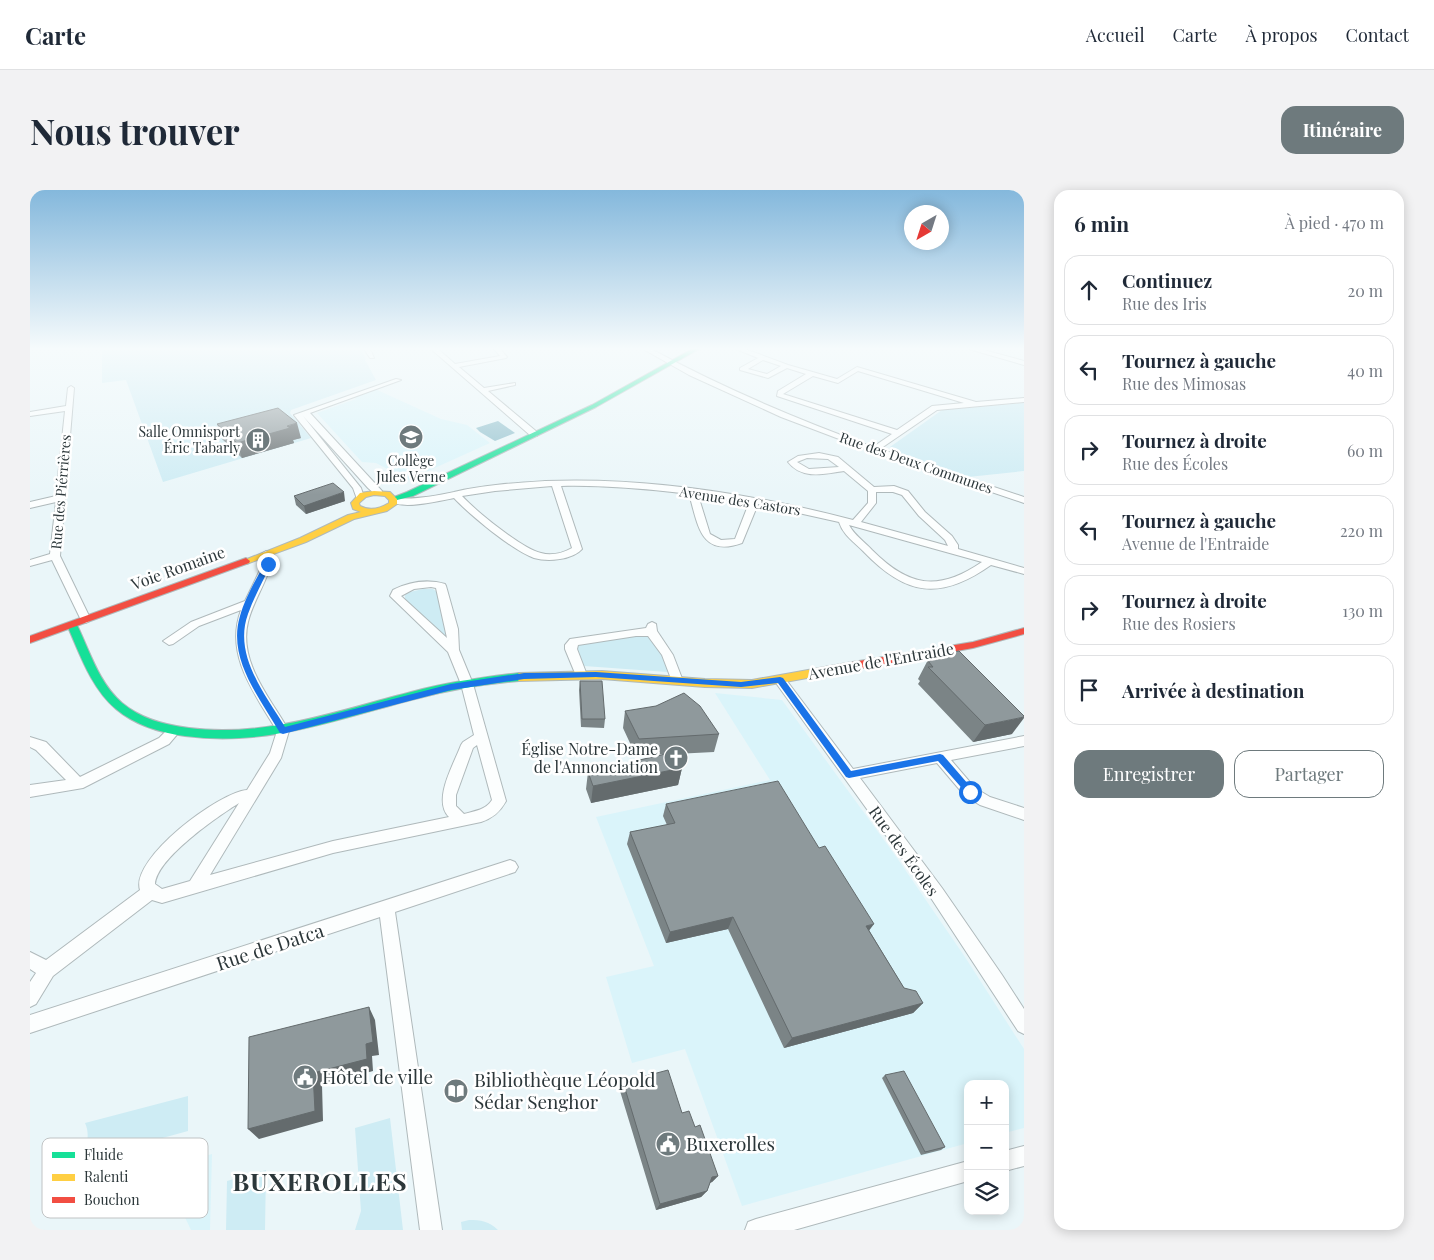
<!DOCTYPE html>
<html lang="fr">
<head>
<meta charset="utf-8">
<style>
	body { margin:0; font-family:"Playfair Display",serif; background:#f2f2f3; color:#1f2937 }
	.controls { position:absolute; right:15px; bottom:15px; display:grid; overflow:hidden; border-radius:10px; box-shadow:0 2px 12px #0003 }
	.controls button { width:45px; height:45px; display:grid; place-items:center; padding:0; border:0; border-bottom:1px solid #e0e1e3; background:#fff; color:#1f2937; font:25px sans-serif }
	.compass { position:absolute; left:874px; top:15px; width:45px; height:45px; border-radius:50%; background:#fff; box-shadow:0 2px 12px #0003; rotate:219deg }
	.stop { position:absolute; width:15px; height:15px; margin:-11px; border:4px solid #1a73e8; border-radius:50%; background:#fff }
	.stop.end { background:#1a73e8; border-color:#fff; box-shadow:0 1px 5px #0008 }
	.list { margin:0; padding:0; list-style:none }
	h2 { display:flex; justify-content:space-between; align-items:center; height:65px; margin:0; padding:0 20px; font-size:21px }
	h2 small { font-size:16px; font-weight:400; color:#747a83 }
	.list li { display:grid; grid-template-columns:32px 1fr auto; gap:15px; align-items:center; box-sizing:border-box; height:70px; margin:0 10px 10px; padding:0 10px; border:1px solid #e0e1e3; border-radius:15px }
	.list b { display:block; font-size:19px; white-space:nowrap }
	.list p { margin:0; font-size:16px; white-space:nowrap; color:#747a83 }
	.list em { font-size:16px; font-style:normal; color:#747a83 }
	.actions { display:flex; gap:10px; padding:15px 20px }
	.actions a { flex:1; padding:11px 0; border:1px solid #6e7a7d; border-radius:15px; text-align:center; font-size:18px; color:#6e7a7d }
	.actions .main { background:#6e7a7d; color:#fff }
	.icon { flex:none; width:28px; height:28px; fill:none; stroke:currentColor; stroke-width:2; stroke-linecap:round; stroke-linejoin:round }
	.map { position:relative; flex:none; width:994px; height:1040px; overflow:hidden; border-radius:15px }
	header { display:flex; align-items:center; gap:30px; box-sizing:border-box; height:70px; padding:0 25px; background:#fff; border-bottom:1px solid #e0e1e3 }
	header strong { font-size:24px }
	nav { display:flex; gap:28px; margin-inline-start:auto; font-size:18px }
	.intro { display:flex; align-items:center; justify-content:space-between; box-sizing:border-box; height:120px; padding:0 30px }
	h1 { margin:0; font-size:35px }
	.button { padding:12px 22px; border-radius:15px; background:#6e7a7d; color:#fff; font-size:18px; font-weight:700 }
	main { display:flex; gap:30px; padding:0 30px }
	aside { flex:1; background:#fff; border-radius:15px; box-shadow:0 2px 12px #0003 }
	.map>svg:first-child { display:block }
	.built { fill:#daf4fa }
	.green { fill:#ceecf4 }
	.water { fill:#8ebecb }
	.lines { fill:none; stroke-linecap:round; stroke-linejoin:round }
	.street-casing { stroke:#afb9bb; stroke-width:2 }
	.fast-casing { stroke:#afb9bb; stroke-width:2 }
	.slow-casing { stroke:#afb9bb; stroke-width:2 }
	.jam-casing { stroke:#afb9bb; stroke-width:2 }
	.street { fill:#fcfefe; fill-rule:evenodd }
	.fast { fill:#16e098; fill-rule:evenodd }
	.slow { fill:#ffcf43; fill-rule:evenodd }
	.jam { fill:#f24e42; fill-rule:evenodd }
	.wall { fill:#7b8486 }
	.shaded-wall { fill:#646b6d }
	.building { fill:#8f999c; stroke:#646b6d }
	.route { fill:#1a73e8 }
	.labels { text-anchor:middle; stroke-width:5; stroke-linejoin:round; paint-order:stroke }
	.far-poi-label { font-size:14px; fill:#2c373a; stroke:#fff; text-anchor:end }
	.far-street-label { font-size:14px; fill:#2c373a; stroke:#fff }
	.street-label { font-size:16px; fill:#2c373a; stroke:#fff }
	.poi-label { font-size:16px; fill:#2c373a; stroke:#fff; text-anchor:end }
	.near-street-label { font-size:19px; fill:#2c373a; stroke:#fff }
	.near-poi-label { font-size:19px; fill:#2c373a; stroke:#fff; text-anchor:start }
	.near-district-label { font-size:25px; font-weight:bold; letter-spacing:1px; fill:#2c373a; stroke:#fff }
	.key { fill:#fff; stroke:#c0c3c4; stroke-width:1 }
	.key-label { font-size:14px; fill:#2c373a }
</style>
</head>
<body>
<header>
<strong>Carte</strong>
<nav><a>Accueil</a><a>Carte</a><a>À propos</a><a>Contact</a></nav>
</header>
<div class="intro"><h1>Nous trouver</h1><a class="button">Itinéraire</a></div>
<main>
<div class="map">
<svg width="994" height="1040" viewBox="0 0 994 1040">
	<rect width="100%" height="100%" fill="#eaf6f9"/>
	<path class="built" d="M345,199l66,30 26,6 23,18 -93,42h-14l-4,-6 14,-7 -17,-9 -14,-1 -45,-49 39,-14 -2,-2z
		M685,503l67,7 115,158 68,99 59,92v79l-19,5v-49h-37v59l-226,63 -57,-157 -53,14 -26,-86 48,-11 -58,-149 174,-37z
		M182,964l-2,76h-19l-21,-44 -21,-14z"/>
	<path class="green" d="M72,159h259l5,10 -1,1 11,20 -85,30 -1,3 21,25 -148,44 -37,-102 -24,3z
		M994,213v68l-56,6 -73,-25 -5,-5 52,-37z
		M393,399h10l4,3 9,45 -41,-38v-4l5,-3z
		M615,445l10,7 14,25 -2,5 -83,-6 -9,-16 5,-7z
		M158,906v35l-109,30c7,-12 12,-25 6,-38z
		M360,928l13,112h-48l6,-19 -6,-83z
		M236,980l-1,60h-39l1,-49z
		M439,1030c12,0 20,1 29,10h-36l-1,-8z"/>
	<path class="water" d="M468,231l17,12 -20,8 -15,-9 -4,-4z"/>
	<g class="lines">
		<defs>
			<path id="street" d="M334,159h6l4,9h-4z
				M401,159h7l17,15 45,-8 -6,-7h6l7,8 -1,1 -47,9 25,21 31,-5v2l-27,6 49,41v4h-6z
				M613,159h8c72,39 145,70 222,98l19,-13 -115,-38 1,-5 28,-17 -19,-6 -19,10 -28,-8v-2l18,-10 -22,-9h9l43,16 49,14 20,-12 119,35 48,-4v4l-87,8 -57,39 144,48v6l-148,-50 -95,-36 -92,-42zM733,170l18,6 -14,8 -19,-5zM828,181l106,32 -32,3 -35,24 -114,-36 30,-18 25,7z
				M939,159h11l44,12v4z
				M366,189l5,1 -91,33 72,78v4h-6l-8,-7 -65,-72 58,72 3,9 -4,3 -3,-1 -4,-11 -59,-73z
				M41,196l3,2 -14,168 31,64 -5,3 -5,-3 -29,-60 -22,6v-6l20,-6 6,-52 -26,6v-6l26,-6 9,-85 -35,5v-4l36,-6 2,-18z
				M789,263l19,4 36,30 20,-1 14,5 17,21 27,24 6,9v4l66,19v6l-33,-9c-51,36 -85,31 -128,-14 -9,-9 -20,-16 -24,-29l-81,-18 -16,39c-42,15 -44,-19 -53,-49 -42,-5 -85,-9 -128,-8l21,63c-10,11 -34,13 -48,9 -22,-8 -64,-43 -80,-60 -15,3 -52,12 -64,3l4,-3c21,2 40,-2 60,-6 29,-7 61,-9 91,-11 103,-4 209,13 308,39l15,-17v-12l-24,-20c-20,3 -42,9 -56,-9l10,-6zM777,268l21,1 11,8 -30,2 -12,-7zM522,296l20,62c-9,5 -21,8 -31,5 -19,-4 -65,-42 -79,-57l33,-5zM846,302h17l9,3 17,21 26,24 3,6 -87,-24 15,-19zM668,305l51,8 -14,36 -14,1 -11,-6zM819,335l133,37c-44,30 -73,25 -110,-12 -7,-8 -18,-15 -23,-25z
				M236,361l5,3 1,7c-5,21 -19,40 -24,61 -10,40 23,77 41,109l-8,27 -71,117 123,-34 116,-24c-17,-17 5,-53 12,-72l2,-3 11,-7 -13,-51 -13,-32 -58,-56 3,-6c16,-8 35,-11 52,-6l1,2 12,43 1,21 14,34 33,117c-6,11 -13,17 -25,21l-148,31 -171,50 -10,-3 -99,76 -17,28 -6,3v-25l6,-9 -6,-4v-17l16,8 94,-70c-10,-31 79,-98 107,-100l23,-37 7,-22c-22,-37 -53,-76 -36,-121l-42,16 -26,18 -4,1 -6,-4 28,-19 54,-21 15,-31 1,-16zM401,397l5,1 11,50 -46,-42 13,-7zM447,555l15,55c-6,10 -18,11 -28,14l-8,-8v-11l17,-47zM209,613l-49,78 -28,8 -7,-5c2,-26 62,-67 84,-81z
				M622,432l4,2 1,7 16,24 10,26 -2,3h-8l-11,-29 -14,-19h-12l-58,9 -1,4 10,26 -2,3h-8l-12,-29v-4l5,-6 76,-11 2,-4z
				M750,486l4,1 69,92 171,-33v10l-73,14 24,28 15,9 34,11v12l-44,-15 -15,-9 -28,-33 -77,15 82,110 60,87 22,34v25l-6,-3 -87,-133 -155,-215 -2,-3 2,-3z
				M144,536l5,2 1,3 -11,13 -86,44 -53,9v-12l36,-5 -30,-30 -6,-3v-10l16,5 34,35 79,-39 10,-10z
				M480,670l5,2 3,5 -3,5 -120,40 47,318h-22l-40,-313 -350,116v-18z
				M994,956v20l-19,5v-20z
				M938,971v20l-174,49h-49l3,-8 8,-3z"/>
			<path id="fast" d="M662,159h7l-103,58 -183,89 -20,5 -4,-2 18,-7 185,-87z
				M42,432l5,3c13,27 22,58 45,78 19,16 43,22 67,25 78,10 151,-18 226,-37 34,-9 69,-14 104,-18l5,4 -5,4c-35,3 -70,9 -104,18 -78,20 -147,48 -230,37 -24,-3 -50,-11 -69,-27 -25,-21 -36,-55 -49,-84z"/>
			<path id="slow" d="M344,301l16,1 7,7v5l-10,7 -33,8 -48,23 -57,21 -3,1 -4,-3 58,-23 48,-23 13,-3 -8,-3 -2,-6 9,-10zM344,305l11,1 4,4v3c-10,6 -19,8 -29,3l-1,-3 7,-6z
				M817,473l5,4 -1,3 -99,18 -47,-1 -103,-8 -83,2 -5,-4 5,-4 83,-2 103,8 47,1z"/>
			<path id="jam" d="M216,368l4,3 -1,2 -219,80v-7z
				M994,438v6l-51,14 -126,23 -5,-4 5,-4 126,-21z"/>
		</defs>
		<use href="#street" class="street-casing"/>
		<use href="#fast" class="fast-casing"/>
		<use href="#slow" class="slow-casing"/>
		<use href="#jam" class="jam-casing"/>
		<use href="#street" class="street"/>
		<use href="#fast" class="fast"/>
		<use href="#slow" class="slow"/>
		<use href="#jam" class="jam"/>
	</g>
	<path class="wall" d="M187,234l84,14 -8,2 1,3 -52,15 -20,-19z
		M264,306l51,5 -39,13 -10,-9z
		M900,466l82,78 -39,8 -55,-58 2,-3 -2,-2z
		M550,491l25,38 -1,9 -23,-1 -2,-37z
		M595,521l94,23 -5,18 -39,2 7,14 -4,17 -87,18 -5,-14 2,-17 78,-18 -30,2 -13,-28z
		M636,614l203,126 35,58 19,15 -10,10 -129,35 -56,-119 -62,14 -39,-99 3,-12 37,-7 -4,-9z
		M855,885l60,72 -4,3 -20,5 -39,-77z
		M593,892l59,31 13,14 23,49 -6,6 -2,1 -3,8 -6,6 -45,13 -36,-119z"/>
	<path class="shaded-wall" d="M267,233l4,15 -8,2 1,3 -52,15 -5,-15z
		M314,302l1,9 -39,13 -2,-8z
		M994,527v1l-12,16 -39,8 12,-17z
		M652,578l-4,17 -87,18 2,-17z
		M703,727l-5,12 -62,14 4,-11z
		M844,734l-9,12 1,-10z
		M893,813l-10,10 -129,35 8,-10z
		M339,817l6,13 4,35 -7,1 1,15 -51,14 1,36 -64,18 -11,-10 65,-56z
		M688,986l-6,6 -6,2 6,-7z
		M677,1001l-6,6 -45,13 4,-6z"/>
	<path class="building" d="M248,218l19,15 -10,3 3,2 -53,15 -20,-19z
		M303,293l11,9 -40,14 -10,-10z
		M929,461l65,65v1l-39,8 -57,-58h5l-5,-6 6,-1 -4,-4z
		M550,491h22l3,38h-23z
		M654,503l16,13 19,28 -80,5 -14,-28 31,-5z
		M644,562l8,16 -89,18 -5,-14z
		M748,591l41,67 6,-2 49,78 -8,2 38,62 12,3 7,12 -131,35 -59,-121 -63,15 -40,-100 45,-9 -9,-19z
		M339,817l4,35 -7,2 1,15 -54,14 2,38 -67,18 1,-92z
		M638,880l14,43 7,-2 6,16 5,-2 18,51 -6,1 -5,14 -47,13 -37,-122z
		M874,881l41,76 -20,5 -40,-77z"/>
	<linearGradient id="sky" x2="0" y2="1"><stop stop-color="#84b8dc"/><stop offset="0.52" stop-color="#f6fbfc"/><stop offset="1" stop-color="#f6fbfc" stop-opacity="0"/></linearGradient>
	<rect width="994" height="305" fill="url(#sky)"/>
	<path class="route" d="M235,373l6,1c-8,17 -17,33 -23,50 -15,41 17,80 37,113l166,-43 73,-11 72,-1 145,10 39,-5 3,1 68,93 89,-17 3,1 32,37 -5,3 -3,-1 -29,-33 -89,17 -3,-1 -68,-94 -37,4 -145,-10 -72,2 -73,11 -168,44 -3,-1c-20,-35 -53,-74 -40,-117 5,-18 16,-37 25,-53z"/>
	<defs>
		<symbol id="school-disc" viewBox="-11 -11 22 22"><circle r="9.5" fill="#6e7a7d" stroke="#fff"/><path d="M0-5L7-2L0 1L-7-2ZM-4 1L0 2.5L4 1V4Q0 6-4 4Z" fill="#fff"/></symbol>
		<symbol id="building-disc" viewBox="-11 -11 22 22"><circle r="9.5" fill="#6e7a7d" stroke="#fff"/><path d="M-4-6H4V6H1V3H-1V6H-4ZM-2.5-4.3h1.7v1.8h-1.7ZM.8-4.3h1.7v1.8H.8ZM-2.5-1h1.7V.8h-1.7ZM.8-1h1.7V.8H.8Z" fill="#fff"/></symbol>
		<symbol id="church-disc" viewBox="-11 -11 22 22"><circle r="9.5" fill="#6e7a7d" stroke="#fff"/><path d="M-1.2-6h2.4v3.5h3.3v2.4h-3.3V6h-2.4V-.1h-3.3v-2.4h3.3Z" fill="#fff"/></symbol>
		<symbol id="civic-disc" viewBox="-11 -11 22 22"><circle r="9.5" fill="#6e7a7d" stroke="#fff"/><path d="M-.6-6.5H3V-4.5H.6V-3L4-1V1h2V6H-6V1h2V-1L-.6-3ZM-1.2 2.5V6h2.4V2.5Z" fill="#fff"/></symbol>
		<symbol id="library-disc" viewBox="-11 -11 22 22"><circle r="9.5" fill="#6e7a7d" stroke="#fff"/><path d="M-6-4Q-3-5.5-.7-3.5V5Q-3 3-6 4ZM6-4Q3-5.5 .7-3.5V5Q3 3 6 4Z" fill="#fff"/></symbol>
	</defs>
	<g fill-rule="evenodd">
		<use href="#school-disc" x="367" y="233" width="28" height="28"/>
		<use href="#building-disc" x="214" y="236" width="28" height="28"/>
		<use href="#church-disc" x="632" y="554" width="28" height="28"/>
		<use href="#civic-disc" x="261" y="873" width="28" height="28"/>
		<use href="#library-disc" x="412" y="887" width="28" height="28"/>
		<use href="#civic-disc" x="624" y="940" width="28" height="28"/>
	</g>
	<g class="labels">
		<g class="far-poi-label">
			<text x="210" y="247">Salle Omnisport<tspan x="210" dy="16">Éric Tabarly</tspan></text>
			<text x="381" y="276" text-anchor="middle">Collège<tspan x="381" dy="16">Jules Verne</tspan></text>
		</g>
		<g class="far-street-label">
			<text transform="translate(886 273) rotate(19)" y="5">Rue des Deux Communes</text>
			<text transform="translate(31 302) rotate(-85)" y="5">Rue des Piérrières</text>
			<text transform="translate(710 311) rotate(9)" y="5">Avenue des Castors</text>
		</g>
		<g class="street-label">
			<text transform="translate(148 378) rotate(-20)" y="6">Voie Romaine</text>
			<text transform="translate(851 471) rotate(-10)" y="6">Avenue de l'Entraide</text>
			<text transform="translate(874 661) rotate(54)" y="6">Rue des Écoles</text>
		</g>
		<g class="poi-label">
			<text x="628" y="565">Église Notre-Dame<tspan x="628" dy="18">de l'Annonciation</tspan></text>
		</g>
		<g class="near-street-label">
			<text transform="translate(240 757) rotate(-18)" y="7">Rue de Datca</text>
		</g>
		<g class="near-poi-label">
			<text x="292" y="894">Hôtel de ville</text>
			<text x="444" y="897">Bibliothèque Léopold<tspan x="444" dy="22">Sédar Senghor</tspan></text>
			<text x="656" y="961">Buxerolles</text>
		</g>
		<g class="near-district-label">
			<text x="290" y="1001">BUXEROLLES</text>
		</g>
	</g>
	<rect x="12" y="948" width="166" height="80" rx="8" class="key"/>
	<rect x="22" y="962" width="23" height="6" fill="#16e098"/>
	<rect x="22" y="984" width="23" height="7" fill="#ffcf43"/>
	<rect x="22" y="1007" width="23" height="6" fill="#f24e42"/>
	<g class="key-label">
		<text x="54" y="970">Fluide</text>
		<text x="54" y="992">Ralenti</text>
		<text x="54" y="1015">Bouchon</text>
	</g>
</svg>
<div class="controls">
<button>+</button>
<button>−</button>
<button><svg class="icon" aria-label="layers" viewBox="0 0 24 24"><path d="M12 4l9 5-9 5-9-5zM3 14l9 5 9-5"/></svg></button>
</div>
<svg class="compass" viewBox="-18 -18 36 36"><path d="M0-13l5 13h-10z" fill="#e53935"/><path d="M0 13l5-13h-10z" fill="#747a83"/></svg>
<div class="stop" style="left:940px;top:602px"></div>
<div class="stop end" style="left:238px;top:374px"></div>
</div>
<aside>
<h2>6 min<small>À pied · 470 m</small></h2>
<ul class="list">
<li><svg class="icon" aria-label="ahead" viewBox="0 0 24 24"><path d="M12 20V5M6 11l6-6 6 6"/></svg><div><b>Continuez</b><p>Rue des Iris</p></div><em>20 m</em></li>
<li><svg class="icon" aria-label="left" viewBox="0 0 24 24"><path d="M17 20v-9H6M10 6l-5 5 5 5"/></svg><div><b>Tournez à gauche</b><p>Rue des Mimosas</p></div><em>40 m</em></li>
<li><svg class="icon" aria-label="right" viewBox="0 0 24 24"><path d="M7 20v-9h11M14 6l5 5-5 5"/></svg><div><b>Tournez à droite</b><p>Rue des Écoles</p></div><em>60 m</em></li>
<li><svg class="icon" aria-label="left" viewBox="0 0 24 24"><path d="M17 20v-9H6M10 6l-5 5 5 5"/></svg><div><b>Tournez à gauche</b><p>Avenue de l'Entraide</p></div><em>220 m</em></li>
<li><svg class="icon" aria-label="right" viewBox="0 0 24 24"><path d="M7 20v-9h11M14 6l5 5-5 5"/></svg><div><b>Tournez à droite</b><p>Rue des Rosiers</p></div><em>130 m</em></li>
<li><svg class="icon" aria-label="arrive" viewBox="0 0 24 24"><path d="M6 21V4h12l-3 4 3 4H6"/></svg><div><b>Arrivée à destination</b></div></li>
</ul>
<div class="actions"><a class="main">Enregistrer</a><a>Partager</a></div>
</aside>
</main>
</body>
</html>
